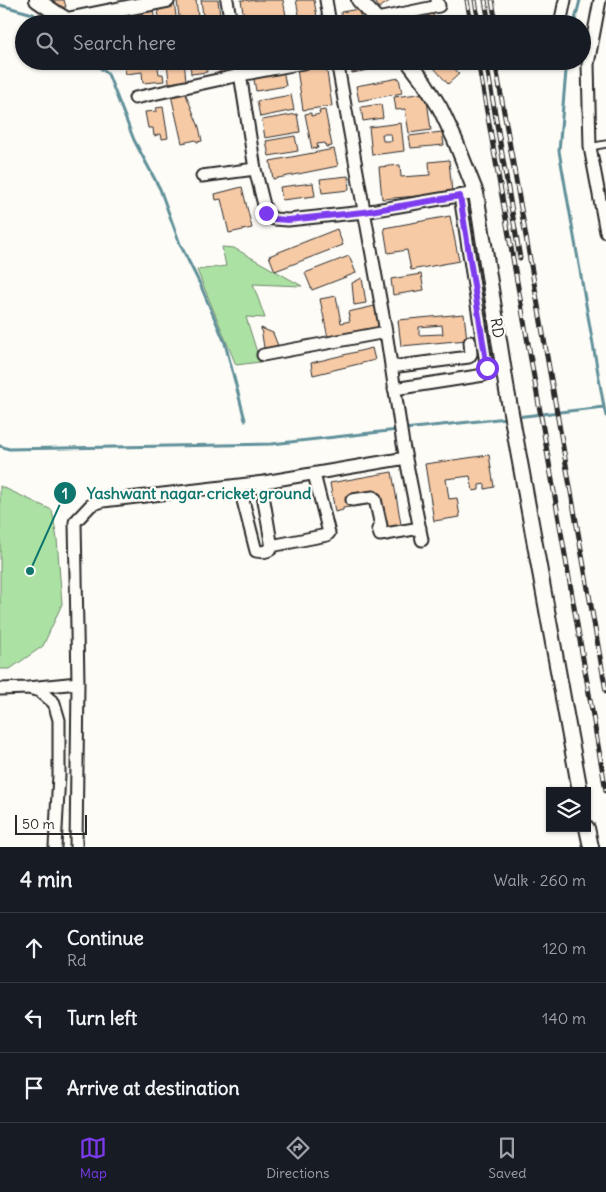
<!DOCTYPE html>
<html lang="en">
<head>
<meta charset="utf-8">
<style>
	body { margin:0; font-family:Delius,sans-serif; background:#20242c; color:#f1f3f6 }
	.controls { position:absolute; right:15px; bottom:15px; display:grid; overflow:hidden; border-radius:0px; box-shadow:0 1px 4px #0004 }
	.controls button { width:45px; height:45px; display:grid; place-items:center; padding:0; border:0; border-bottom:1px solid #363941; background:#171b24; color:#f1f3f6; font:25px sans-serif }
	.scale { position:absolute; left:15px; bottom:12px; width:72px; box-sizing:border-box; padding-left:5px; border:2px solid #2b2b2b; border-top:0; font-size:14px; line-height:18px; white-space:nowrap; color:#2b2b2b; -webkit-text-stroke:4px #fdfcf7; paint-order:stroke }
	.stop { position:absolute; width:15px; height:15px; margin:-11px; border:4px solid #7c3aed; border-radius:50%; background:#fff }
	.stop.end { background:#7c3aed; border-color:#fff; box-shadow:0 1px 5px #0008 }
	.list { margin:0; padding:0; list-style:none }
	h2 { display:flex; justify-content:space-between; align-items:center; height:65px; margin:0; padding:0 20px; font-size:21px }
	h2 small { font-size:16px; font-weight:400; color:#9ea1a6 }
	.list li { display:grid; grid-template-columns:32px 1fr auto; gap:15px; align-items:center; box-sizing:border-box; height:70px; padding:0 20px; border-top:1px solid #363941 }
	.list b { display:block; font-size:19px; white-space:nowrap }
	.list p { margin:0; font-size:16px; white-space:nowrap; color:#9ea1a6 }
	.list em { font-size:16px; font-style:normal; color:#9ea1a6 }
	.icon { flex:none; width:28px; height:28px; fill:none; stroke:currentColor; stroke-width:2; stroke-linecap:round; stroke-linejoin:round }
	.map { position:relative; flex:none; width:606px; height:847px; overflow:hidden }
	.search { position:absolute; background:#171b24; box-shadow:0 1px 4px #0004; left:15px; right:15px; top:15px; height:55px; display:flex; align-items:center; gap:12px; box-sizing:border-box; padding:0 18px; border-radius:28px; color:#9ea1a6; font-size:19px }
	.sheet { height:275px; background:#171b24 }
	nav { display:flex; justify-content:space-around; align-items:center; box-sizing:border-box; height:70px; border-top:1px solid #363941; background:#171b24; font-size:14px; color:#9ea1a6 }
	nav a { display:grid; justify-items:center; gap:2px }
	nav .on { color:#7c3aed }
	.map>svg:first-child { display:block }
	.green { fill:#ace1a4; stroke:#6c8668 }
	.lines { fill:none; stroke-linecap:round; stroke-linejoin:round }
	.stream { stroke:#619099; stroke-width:3 }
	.building { fill:#f7caa6; stroke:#2b2b2b; fill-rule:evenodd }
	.service-casing { stroke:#2b2b2b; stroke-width:9 }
	.minor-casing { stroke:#2b2b2b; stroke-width:15 }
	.tertiary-casing { stroke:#2b2b2b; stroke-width:18 }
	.service { stroke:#fdfcf7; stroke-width:5.5 }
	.minor { stroke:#fdfcf7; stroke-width:11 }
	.tertiary { stroke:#fdfcf7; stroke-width:14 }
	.rail-casing { stroke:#2b2b2b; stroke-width:5 }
	.rail { stroke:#fdfcf7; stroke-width:3; stroke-dasharray:9; stroke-linecap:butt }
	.route { stroke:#7c3aed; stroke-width:6 }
	.labels { text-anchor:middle; stroke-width:4.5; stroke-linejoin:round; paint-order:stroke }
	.street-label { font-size:15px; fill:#2b2b2b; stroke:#fdfcf7 }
	.leader { fill:none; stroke:#0f766e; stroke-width:2 }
	.callout-dot { fill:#0f766e; stroke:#fdfcf7; stroke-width:2 }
	.mark-label { font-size:15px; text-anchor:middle; font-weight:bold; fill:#fff }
	.callout-label { font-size:16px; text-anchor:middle; font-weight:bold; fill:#0f766e; stroke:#fdfcf7; stroke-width:4.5; stroke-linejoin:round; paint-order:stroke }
</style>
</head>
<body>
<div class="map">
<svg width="606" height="847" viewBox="0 0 606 847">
	<rect width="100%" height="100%" fill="#fdfcf7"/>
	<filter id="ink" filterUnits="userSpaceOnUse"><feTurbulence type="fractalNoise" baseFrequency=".02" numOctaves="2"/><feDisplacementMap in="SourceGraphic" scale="10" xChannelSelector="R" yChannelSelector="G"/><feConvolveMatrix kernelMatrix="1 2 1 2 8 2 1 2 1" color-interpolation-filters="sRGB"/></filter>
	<g filter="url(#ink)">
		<path class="green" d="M222,247l12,1 68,38 -49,-2 12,34 -19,-1 14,45 -24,3 -39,-95 29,-4z
			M0,486l52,24 5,29 5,65 -19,42 -33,23h-10z"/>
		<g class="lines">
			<path class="stream" d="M0,5l33,9 12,10
				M574,24l6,-24
				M92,61l16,13 26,66 26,49 20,55 20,40 25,59 20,77
				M566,71l-7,80 45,256
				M516,417l88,-10 2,9
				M404,429l103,-11
				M0,446l9,3 263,-5 126,-14"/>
		</g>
		<path class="building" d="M50,0h14l2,7 -10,1 -1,-5 -4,1z
			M185,0h11l3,24h-19l-3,-23z
			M201,0h17l3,24h-17z
			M241,0h7v1l8,-1h27l4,21 -5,1 -1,-3 -26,5h-10z
			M296,0h18l3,17 -17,3z
			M374,0h17l-12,8z
			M174,1l3,23h-17l-3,-20z
			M153,8l2,16h-18l-2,-14z
			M359,9l3,15h-19l-2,-12z
			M133,13l2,11h-46l-1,-5 12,-1v5l6,-1 -1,-5 15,-2 1,7 5,-1 -1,-6z
			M431,13l10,11h-21z
			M409,15l8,9h-18z
			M120,61h37l2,13h4l1,7 -21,2 -1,-11 -16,2 -2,-9 -4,1z
			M167,61h17l2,20 -17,2z
			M190,61h15l2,11 -16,2z
			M218,61h13l1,10 -12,2z
			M253,61h32l-30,8z
			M350,61h39l1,5 -38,7z
			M428,61h20l11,13 -11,10z
			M326,65l6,41 -29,4 -6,-41z
			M283,69l3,17 -30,5 -3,-17z
			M399,78l3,15 -43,8 -3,-15z
			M185,92l14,35 3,14 -5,1 -1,-2 -14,3 -11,-48z
			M426,93l5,37 -22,3 -4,-24 -9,1 -2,-13z
			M291,95l3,15 -34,7 -3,-16z
			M381,104l2,14 -20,3 -2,-14z
			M163,107l5,31 -6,1 -1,-5 -7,2 -1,-8h-5l-3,-16 12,-1 -1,-3z
			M325,110l7,36 -6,1 -1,-4 -8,1 1,4 -6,1 -7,-35 6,-1v3l9,-2 -1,-3z
			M297,114l3,18 -35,6 -3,-18z
			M401,123l3,28 -32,4 -3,-28zM382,134h9l1,7h-9z
			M442,132l2,13 -33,3 -2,-12z
			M295,136l3,15 -29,5 -3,-15z
			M334,149l4,17 -65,13 -3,-18z
			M449,160l3,33 -70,6 -3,-32 21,-2 1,12 29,-2 -1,-13z
			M348,176l1,14 -27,3 -2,-14z
			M313,183l2,13 -33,4 -2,-13z
			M242,187l10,41 -23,5 -8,-34 -5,1 -1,-6z
			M450,216l9,45 -48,9 -4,-20 -19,3 -4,-25z
			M337,229l6,16 -68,26 -6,-15z
			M349,256l7,17 -44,17 -7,-17z
			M421,274l3,16 -31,5 -2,-16z
			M362,278l4,25 -12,2 -2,-22z
			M336,296l5,27 9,-2 -2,-9 27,-6 4,21 -51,11 -8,-39z
			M464,314l3,26 -66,6 -3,-26zM442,325l1,9 -24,1v-8z
			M261,328l12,5 7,18 -15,3z
			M372,348l3,12 -62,15 -2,-12z
			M489,455l5,32 -9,2v-5l-6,1v5l-6,1 -3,-15 -24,3 3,20 8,-1 3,19 -26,4 -9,-57z
			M392,472l10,58h-16l-6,-37 -31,5 1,9 -7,1v2l-8,2 -5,-29z"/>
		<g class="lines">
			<defs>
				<path id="service" d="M590,147l16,-3"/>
				<path id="minor" d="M227,0l4,24
					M326,0l4,24
					M600,0l-12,64 2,83 16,85
					M377,19l62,-13 -2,-6
					M560,24l5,-24
					M238,61l17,108
					M337,61l49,271 17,112 19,96
					M135,98l105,-23 74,-14
					M202,176l53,-7 11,44 8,6 14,1 76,-8 112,-19
					M263,355l123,-23
					M391,367l78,-10 2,-3 -1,-12
					M394,389l90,-14 3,-6 -27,-173
					M239,485l17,66c5,1 12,1 16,-3l-11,-65
					M352,500l21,-3 2,2 6,27 -3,3 2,6 40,-7
					M271,546l56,-11 2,-2 -15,-59
					M28,688l50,-5 -3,-161 16,-17 12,-4 161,-19 142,-24
					M0,689l28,-1 12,3 14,12 5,17v55l-4,72
					M76,847l2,-164"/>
				<path id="tertiary" d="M37,0l22,15 8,5 100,-20
					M359,0l22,24
					M408,61l16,21 16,26 15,32 21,53 31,198 73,400
					M587,828l4,19"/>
			</defs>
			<use href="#service" class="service-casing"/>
			<use href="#minor" class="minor-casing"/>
			<use href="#tertiary" class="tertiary-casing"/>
			<use href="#service" class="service"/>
			<use href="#minor" class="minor"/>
			<use href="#tertiary" class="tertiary"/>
			<defs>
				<path id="rail" d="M467,0l4,24
					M475,0l4,24
					M485,0l4,24
					M492,0l4,24
					M478,61l65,367 63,363
					M486,61l34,197
					M495,61l111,630"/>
			</defs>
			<use href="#rail" class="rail-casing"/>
			<use href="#rail" class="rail"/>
		</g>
	</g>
	<g class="lines" filter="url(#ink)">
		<path class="route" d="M266,213l8,6 14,1 76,-8 96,-16 27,172"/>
	</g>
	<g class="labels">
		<g class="street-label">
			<text transform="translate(497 328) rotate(81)" y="5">RD</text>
		</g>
	</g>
	<path class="leader" d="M30 571L65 493"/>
	<g class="callout-dot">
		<circle cx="30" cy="571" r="5"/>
		<circle cx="65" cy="493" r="12"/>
	</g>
	<g class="mark-label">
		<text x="65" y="499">1</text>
	</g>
	<g class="callout-label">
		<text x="199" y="499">Yashwant nagar cricket ground</text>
	</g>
</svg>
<div class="controls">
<button><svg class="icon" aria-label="layers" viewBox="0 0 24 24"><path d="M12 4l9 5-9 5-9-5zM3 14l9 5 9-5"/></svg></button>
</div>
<div class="scale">50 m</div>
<div class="stop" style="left:487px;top:368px"></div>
<div class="stop end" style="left:266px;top:213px"></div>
<div class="search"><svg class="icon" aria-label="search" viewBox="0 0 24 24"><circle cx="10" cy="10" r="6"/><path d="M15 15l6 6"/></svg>Search here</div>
</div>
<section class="sheet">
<h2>4 min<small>Walk · 260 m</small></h2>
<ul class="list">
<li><svg class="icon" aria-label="ahead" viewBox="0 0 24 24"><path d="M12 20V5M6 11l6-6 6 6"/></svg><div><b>Continue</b><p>Rd</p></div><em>120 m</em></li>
<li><svg class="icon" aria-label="left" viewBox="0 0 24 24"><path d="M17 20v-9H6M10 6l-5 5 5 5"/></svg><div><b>Turn left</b></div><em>140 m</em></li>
<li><svg class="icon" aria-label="arrive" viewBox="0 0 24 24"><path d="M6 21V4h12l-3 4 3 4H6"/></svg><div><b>Arrive at destination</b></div></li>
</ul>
</section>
<nav>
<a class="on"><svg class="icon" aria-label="map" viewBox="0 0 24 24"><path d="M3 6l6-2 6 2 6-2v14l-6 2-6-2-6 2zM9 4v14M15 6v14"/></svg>Map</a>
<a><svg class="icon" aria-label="directions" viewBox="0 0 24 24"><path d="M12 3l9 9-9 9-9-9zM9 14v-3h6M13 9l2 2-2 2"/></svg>Directions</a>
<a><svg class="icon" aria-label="saved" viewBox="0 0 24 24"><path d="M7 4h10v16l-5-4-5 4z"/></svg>Saved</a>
</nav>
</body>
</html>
